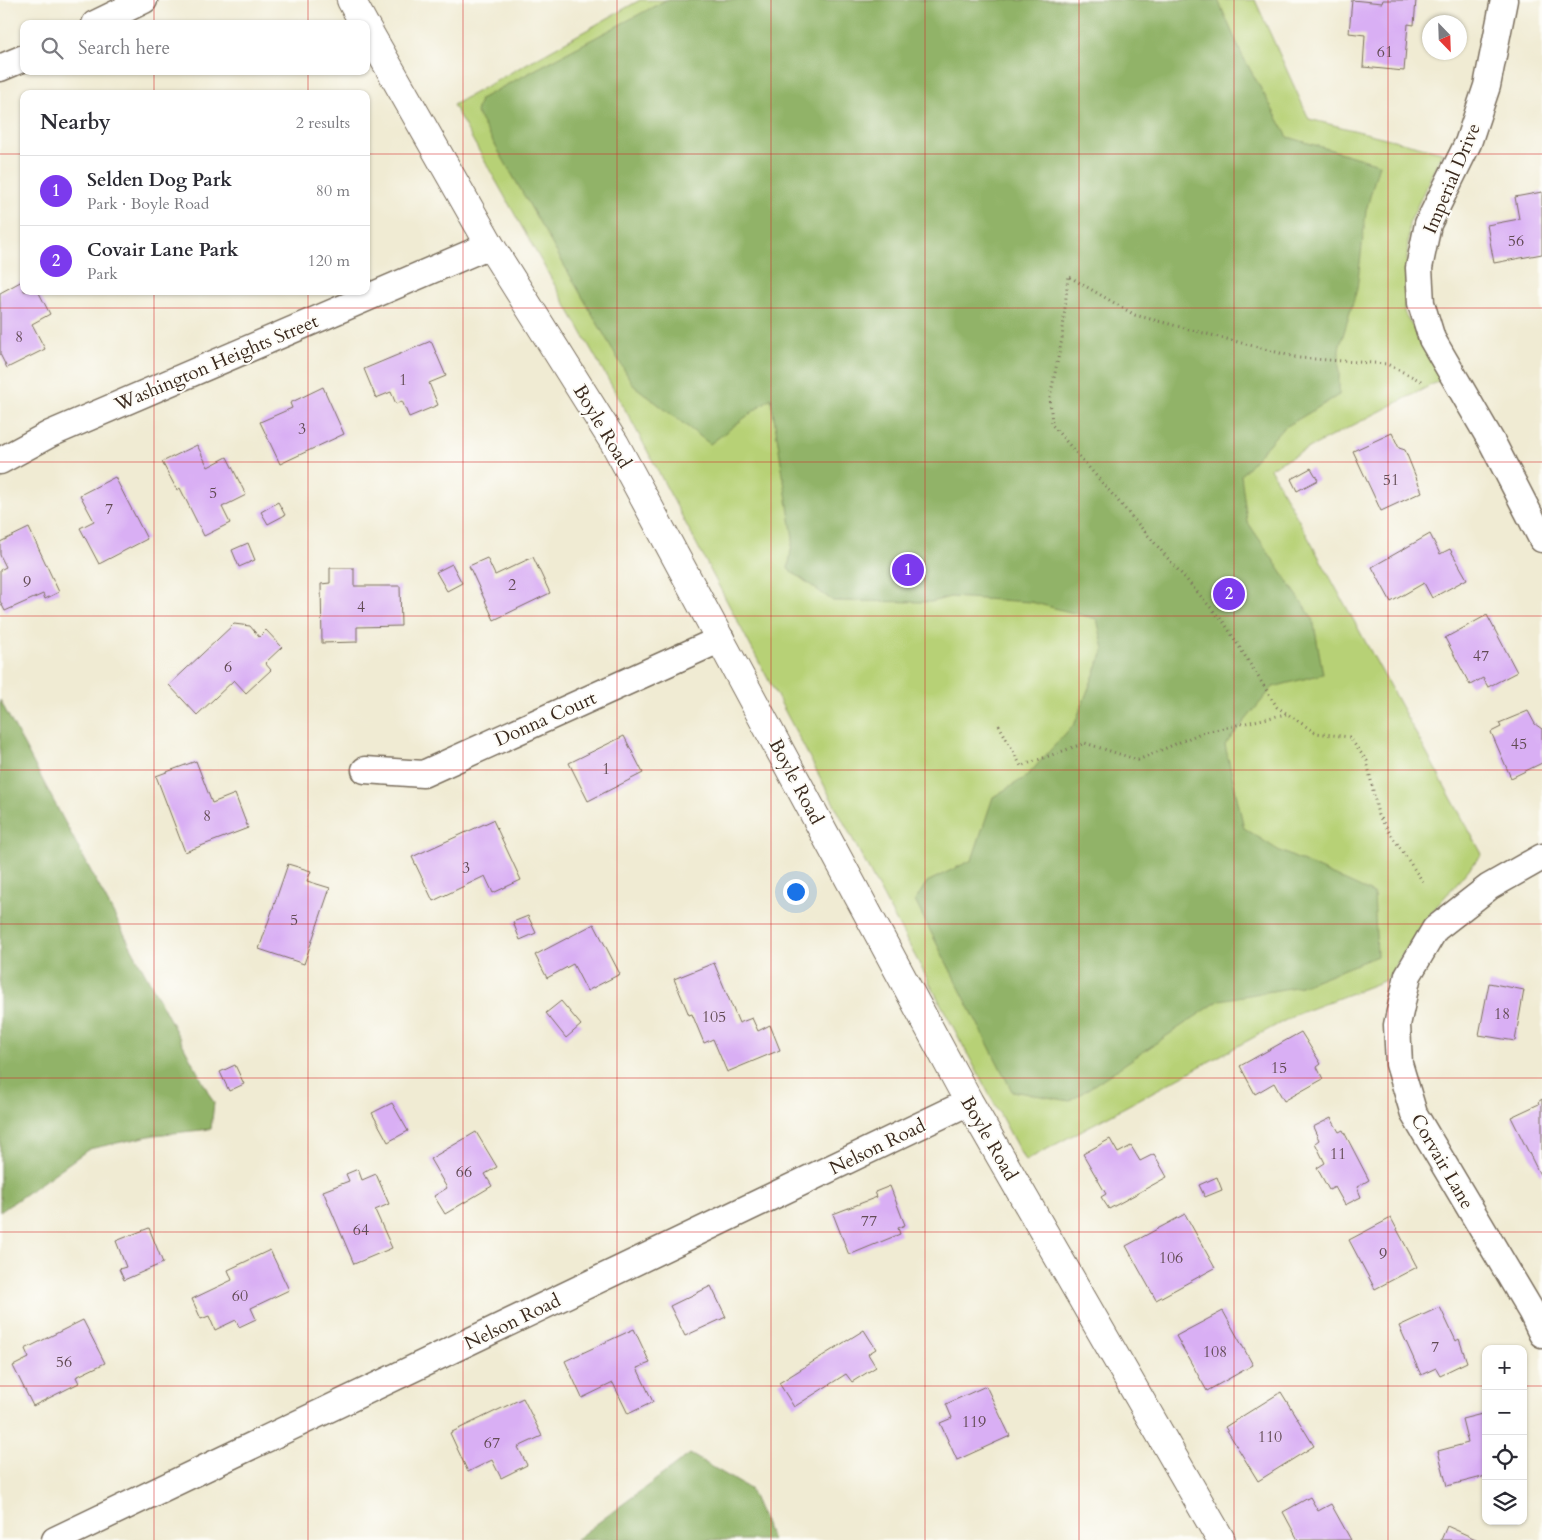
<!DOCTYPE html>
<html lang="en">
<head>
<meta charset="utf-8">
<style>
	body { margin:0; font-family:Cardo,serif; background:#f7f7f7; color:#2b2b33 }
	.controls { position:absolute; right:15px; bottom:15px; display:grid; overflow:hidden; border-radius:10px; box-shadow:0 1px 4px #0004 }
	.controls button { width:45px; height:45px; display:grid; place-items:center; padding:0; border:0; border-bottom:1px solid #e1e1e2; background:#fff; color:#2b2b33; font:25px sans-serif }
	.compass { position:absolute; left:1422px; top:15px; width:45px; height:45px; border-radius:50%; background:#fff; box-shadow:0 1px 4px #0004; rotate:157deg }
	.you { position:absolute; left:795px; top:891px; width:18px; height:18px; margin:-12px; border:4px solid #fff; border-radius:50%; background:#1a73e8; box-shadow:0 0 0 8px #1a73e833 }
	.badge { display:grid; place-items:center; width:32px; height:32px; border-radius:50%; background:#7c3aed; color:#fff; font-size:16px; font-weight:700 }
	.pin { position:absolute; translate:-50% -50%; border:2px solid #fff; box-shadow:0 1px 5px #0006 }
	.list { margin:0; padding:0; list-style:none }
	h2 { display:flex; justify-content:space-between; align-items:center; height:65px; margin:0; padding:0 20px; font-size:21px }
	h2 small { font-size:16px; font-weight:400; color:#7c7c81 }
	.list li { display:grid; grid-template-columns:32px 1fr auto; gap:15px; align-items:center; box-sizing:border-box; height:70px; padding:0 20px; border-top:1px solid #e1e1e2 }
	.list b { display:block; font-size:19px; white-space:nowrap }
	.list p { margin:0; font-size:16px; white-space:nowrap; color:#7c7c81 }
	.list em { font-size:16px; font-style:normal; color:#7c7c81 }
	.icon { flex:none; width:28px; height:28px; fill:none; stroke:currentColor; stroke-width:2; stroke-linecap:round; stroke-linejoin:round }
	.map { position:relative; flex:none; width:1542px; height:1540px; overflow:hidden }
	.search { position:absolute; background:#fff; box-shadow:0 1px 4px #0004; left:20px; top:20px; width:350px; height:55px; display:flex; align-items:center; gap:12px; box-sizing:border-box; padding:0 18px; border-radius:10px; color:#7c7c81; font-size:19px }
	.panel { position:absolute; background:#fff; box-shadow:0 1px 4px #0004; left:20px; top:90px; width:350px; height:205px; border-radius:10px }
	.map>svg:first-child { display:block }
	.green { fill:#b7d176; stroke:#797e4a }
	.forest { fill:#91b367; stroke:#666e42 }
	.building { fill:#d9aff4 }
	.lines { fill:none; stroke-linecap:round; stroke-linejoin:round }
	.street-casing { stroke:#7a6e5d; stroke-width:29 }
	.secondary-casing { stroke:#7a6e5d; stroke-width:30 }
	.path { stroke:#7a6e5d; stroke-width:3; stroke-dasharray:1 4; stroke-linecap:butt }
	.street { stroke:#fff; stroke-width:26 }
	.secondary { stroke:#fff; stroke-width:28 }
	.grid { fill:none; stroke:#d62828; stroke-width:1; stroke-opacity:0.55 }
	.labels { text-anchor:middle; stroke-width:4; stroke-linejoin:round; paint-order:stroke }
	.number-label { font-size:16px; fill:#624b54 }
	.street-label { font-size:19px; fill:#3b2a1e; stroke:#fdfcf7 }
</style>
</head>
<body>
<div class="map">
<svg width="1542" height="1540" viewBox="0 0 1542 1540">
	<rect width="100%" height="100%" fill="#fdfcf7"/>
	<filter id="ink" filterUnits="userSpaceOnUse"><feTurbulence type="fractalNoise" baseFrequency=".02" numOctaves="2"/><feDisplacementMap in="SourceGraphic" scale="10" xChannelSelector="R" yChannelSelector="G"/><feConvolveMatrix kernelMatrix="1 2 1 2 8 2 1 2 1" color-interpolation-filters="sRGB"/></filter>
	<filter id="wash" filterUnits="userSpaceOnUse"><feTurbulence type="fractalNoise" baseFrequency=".0096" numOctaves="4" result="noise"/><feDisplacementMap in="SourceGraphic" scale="20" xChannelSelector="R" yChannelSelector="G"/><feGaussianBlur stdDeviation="1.12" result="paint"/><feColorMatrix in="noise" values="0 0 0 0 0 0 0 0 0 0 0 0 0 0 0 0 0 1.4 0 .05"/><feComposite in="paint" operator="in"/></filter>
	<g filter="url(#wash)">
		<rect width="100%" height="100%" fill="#f0ebd3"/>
		<path class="green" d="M640,0h615l54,119 133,33 -33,72 -5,88 39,67 -173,89 212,386 -58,67 -38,59 -89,34 -272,147 -147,-274 -247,-467 -178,-315z"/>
		<path class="forest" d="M666,0h552l24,55 46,82 91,27 -13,47 -9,78 -18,60v46l-57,34 -41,46 6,46 66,98 10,55 -50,13 -48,58 19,83 34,22 96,44 3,62 -76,30 -81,14 -150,101 -58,-10 -97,-190 12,-19 45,-22 21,-63 33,-20 49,-54 29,-74 -7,-30 -66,-17 -81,-5 -19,5 -98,-1 -45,-32 5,-31 -22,-140 -61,46 -77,-59 -157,-273 4,-13z
			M0,700l214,403 -3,26 -57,6 -65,14 -89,63z
			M690,1454l60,35 22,51h-197z"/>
		<g id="blocks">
			<path class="building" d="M1352,0l30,3 1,-3h33l-2,25 -6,-1 -4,47 -41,-4 2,-32 -16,-2z
				M1542,192v62l-48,9 -7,-38 32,-6 -4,-22z
				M24,280v11h14l12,23 -18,10 13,25 -38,19 -7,-14v-61z
				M431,341l15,35 -17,7 9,22 -29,12 -7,-16 -6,3 -5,-12 -15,6 -12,-29z
				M323,387l21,47 -64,30 -20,-42 32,-14 -2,-5z
				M1392,433l7,15 6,2 17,42 -41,19 -28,-60z
				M197,445l11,22 19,-10 19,38 -24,12 8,16 -26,13 -24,-48 -3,2 -15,-28z
				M1311,468l7,12 -21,11 -6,-12z
				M115,477l32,62 -48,25 -19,-36 14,-7 -14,-26z
				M278,502l7,13 -17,9 -7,-12z
				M29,528l30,64 -14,7 -2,-5 -38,17 -5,-10v-31l6,-3 -6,-12v-13z
				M1430,534l10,20 10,-5 17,30 -35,19 -8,-15 -33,19 -19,-35z
				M248,543l7,17 -16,7 -7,-17z
				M533,557l17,36 -56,27 -25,-54 18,-8 8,17z
				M452,564l10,19 -15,8 -11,-19z
				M330,568h24v18h46l1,40 -44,1v15l-35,1 -1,-59 9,-1z
				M1487,615l30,57 -29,15 -5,-9 -13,7 -25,-47z
				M234,624l16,2 9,11 7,-7 16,17 -17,16 6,7 -25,23 -12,-13 -37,35 -28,-30z
				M1528,711l7,13 7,5v34l-31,15 -20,-46 10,-5 -2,-4z
				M624,736l19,37 -55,28 -19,-38z
				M196,761l16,42 23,-9 13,34 -63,24 -29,-76z
				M493,820l28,60 -28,13 -8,-17 -52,25 -21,-44z
				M288,864l23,7 -4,10 23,7 -26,76 -45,-15z
				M528,916l8,17 -16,7 -7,-18z
				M594,924l26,50 -33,17 -14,-27 -26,14 -12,-23z
				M714,963l25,60 13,-5 6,13 12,-6 10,25 -53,22 -14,-33 -9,4 -12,-29 -3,1 -15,-36z
				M1489,983l35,7 -9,51 -36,-6z
				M561,1001l20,24 -15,13 -20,-25z
				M1301,1032l20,32 -4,3 6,12 -39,22 -10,-18 -19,11 -15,-28z
				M235,1065l9,19 -15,7 -9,-19z
				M1542,1099v75l-2,1 -29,-58 28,-13 -1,-2z
				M392,1103l16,28 -20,11 -16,-29z
				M1331,1118l8,14 4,-2 26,50 -12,7 4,10 -16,8 -10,-18 -6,3 -12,-22 8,-5 -10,-20 4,-3 -6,-13z
				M476,1132l21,35 -12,7 7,12 -47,28 -11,-18 13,-8 -17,-29z
				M1110,1139l8,14 13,-7 9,15 14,-7 13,23 -58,32 -8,-12 5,-3 -23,-40z
				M358,1169l4,11 14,-6 13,30 -14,6 17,38 -38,16 -31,-73 26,-10 -3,-7z
				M1217,1177l5,13 -17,7 -6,-12z
				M890,1186l15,39 -7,3 2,6 -51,21 -16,-41 44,-17 -2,-5z
				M1185,1214l30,54 -59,32 -30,-54z
				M1391,1218l26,49 -42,22 -26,-49z
				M149,1228l14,35 -39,17 -5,-11 7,-2 -10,-26z
				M270,1250l19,40 -38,18 5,11 -17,8 -3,-7 -21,10 -6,-14 -8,3 -9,-20 40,-19 -4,-10z
				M711,1286l15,31 -41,19 -15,-30z
				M1440,1307l16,34 3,-2 8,23 -27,13 -4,-7 -15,7 -22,-49z
				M1223,1311l30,54 -46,26 -31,-55z
				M83,1320l22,43 -29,14 3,6 -46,23 -20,-40 16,-8 -4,-9z
				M634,1329l16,34 -13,5 16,34 -25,12 -15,-31 -31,15 -17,-37z
				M864,1330l12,19 -8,5 8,13 -24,15 -6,-8 -52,33 -15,-24z
				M986,1386l24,50 -53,24 -17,-37 12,-5 -6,-14z
				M1281,1392l33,54 -56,35 -33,-54z
				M523,1398l19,38 -24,11 9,18 -26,13 -9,-18 -24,12 -18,-39z
				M1486,1413v63l-39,10 -9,-35 30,-8 -6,-24z
				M1310,1497l8,14 13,-7 20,36h-53l-15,-28z
				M1447,1526l31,14h-37z"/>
		</g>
	</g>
	<g filter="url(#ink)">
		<use href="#blocks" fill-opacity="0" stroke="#7a6e5d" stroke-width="1"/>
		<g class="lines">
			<defs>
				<path id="street" d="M1504,0l-17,86 -19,57 -40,81 -9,44 2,35 11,36 61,105 49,95
					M95,24l49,-24
					M0,68l24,-10
					M0,461l50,-27 440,-189
					M365,770l58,4 298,-135
					M1542,857l-53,30 -54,42 -27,46 -11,50 2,39 15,50 117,197 11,23
					M55,1540l914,-438"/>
				<path id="secondary" d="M351,0l13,24
					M366,27l124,218 125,199 354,658 252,438"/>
			</defs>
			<use href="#street" class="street-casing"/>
			<use href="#secondary" class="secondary-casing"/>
			<path class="path" d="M1421,381l-34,-17 -88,-6 -164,-43 -67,-39 -6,63 -12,58 2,28 173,199 52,83 39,26 33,4 18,24 11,54 47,70
				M999,725l22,41 64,-23 53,17 63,-27 85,-19"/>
			<use href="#street" class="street"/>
			<use href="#secondary" class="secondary"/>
		</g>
	</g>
	<path class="grid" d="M154,0v24M308,0v24M463,0v1540M617,0v1540M771,0v1540M925,0v1540M1079,0v1540M1234,0v1540M1388,0v1540M154,71v23M308,71v23M0,154h24M366,154h1176M154,291v1249M308,291v1249M0,308h1542M0,462h1542M0,616h1542M0,770h1542M0,924h1542M0,1078h1542M0,1232h1542M0,1386h1486M1523,1386h19"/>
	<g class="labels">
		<g class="number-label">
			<text x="1385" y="57">61</text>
			<text x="1516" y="246">56</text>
			<text x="19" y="342">8</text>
			<text x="403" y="385">1</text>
			<text x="302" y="434">3</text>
			<text x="1391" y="485">51</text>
			<text x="213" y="498">5</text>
			<text x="109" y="514">7</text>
			<text x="27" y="587">9</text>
			<text x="512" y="590">2</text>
			<text x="361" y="612">4</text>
			<text x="1481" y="661">47</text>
			<text x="228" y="672">6</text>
			<text x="1519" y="749">45</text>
			<text x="606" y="774">1</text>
			<text x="207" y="821">8</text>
			<text x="466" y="873">3</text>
			<text x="294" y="925">5</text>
			<text x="1502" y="1019">18</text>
			<text x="714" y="1022">105</text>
			<text x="1279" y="1073">15</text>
			<text x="1338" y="1159">11</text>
			<text x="464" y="1177">66</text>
			<text x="869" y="1226">77</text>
			<text x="361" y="1235">64</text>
			<text x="1383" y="1259">9</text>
			<text x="1171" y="1263">106</text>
			<text x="240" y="1301">60</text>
			<text x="1435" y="1352">7</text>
			<text x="1215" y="1357">108</text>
			<text x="64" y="1367">56</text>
			<text x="974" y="1427">119</text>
			<text x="1270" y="1442">110</text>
			<text x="492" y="1448">67</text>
		</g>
		<g class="street-label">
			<text transform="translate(1451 178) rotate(-67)" y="7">Imperial Drive</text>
			<text transform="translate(216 362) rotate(-23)" y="7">Washington Heights Street</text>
			<text transform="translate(603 426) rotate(59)" y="7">Boyle Road</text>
			<text transform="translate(545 718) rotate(-24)" y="7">Donna Court</text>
			<text transform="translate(797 781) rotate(62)" y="7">Boyle Road</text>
			<text transform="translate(990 1138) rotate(60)" y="7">Boyle Road</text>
			<text transform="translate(877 1146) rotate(-26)" y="7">Nelson Road</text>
			<text transform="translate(1443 1161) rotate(60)" y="7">Corvair Lane</text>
			<text transform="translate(512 1321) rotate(-26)" y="7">Nelson Road</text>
		</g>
	</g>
</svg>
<div class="controls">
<button>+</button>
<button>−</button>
<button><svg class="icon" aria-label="locate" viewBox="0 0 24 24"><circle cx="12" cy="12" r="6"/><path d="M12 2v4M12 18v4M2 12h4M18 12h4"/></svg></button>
<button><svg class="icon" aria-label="layers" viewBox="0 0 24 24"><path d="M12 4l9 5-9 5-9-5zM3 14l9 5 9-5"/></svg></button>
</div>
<svg class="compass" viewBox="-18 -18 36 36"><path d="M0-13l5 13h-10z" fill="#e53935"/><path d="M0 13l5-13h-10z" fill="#7c7c81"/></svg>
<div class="you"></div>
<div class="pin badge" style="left:908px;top:570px">1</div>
<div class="pin badge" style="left:1229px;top:594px">2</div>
<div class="search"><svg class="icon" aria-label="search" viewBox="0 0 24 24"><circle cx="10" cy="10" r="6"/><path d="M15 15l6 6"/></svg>Search here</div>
<section class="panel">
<h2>Nearby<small>2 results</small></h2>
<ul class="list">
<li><span class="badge">1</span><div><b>Selden Dog Park</b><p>Park · Boyle Road</p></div><em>80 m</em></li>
<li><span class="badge">2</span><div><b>Covair Lane Park</b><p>Park</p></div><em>120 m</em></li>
</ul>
</section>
</div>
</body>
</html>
